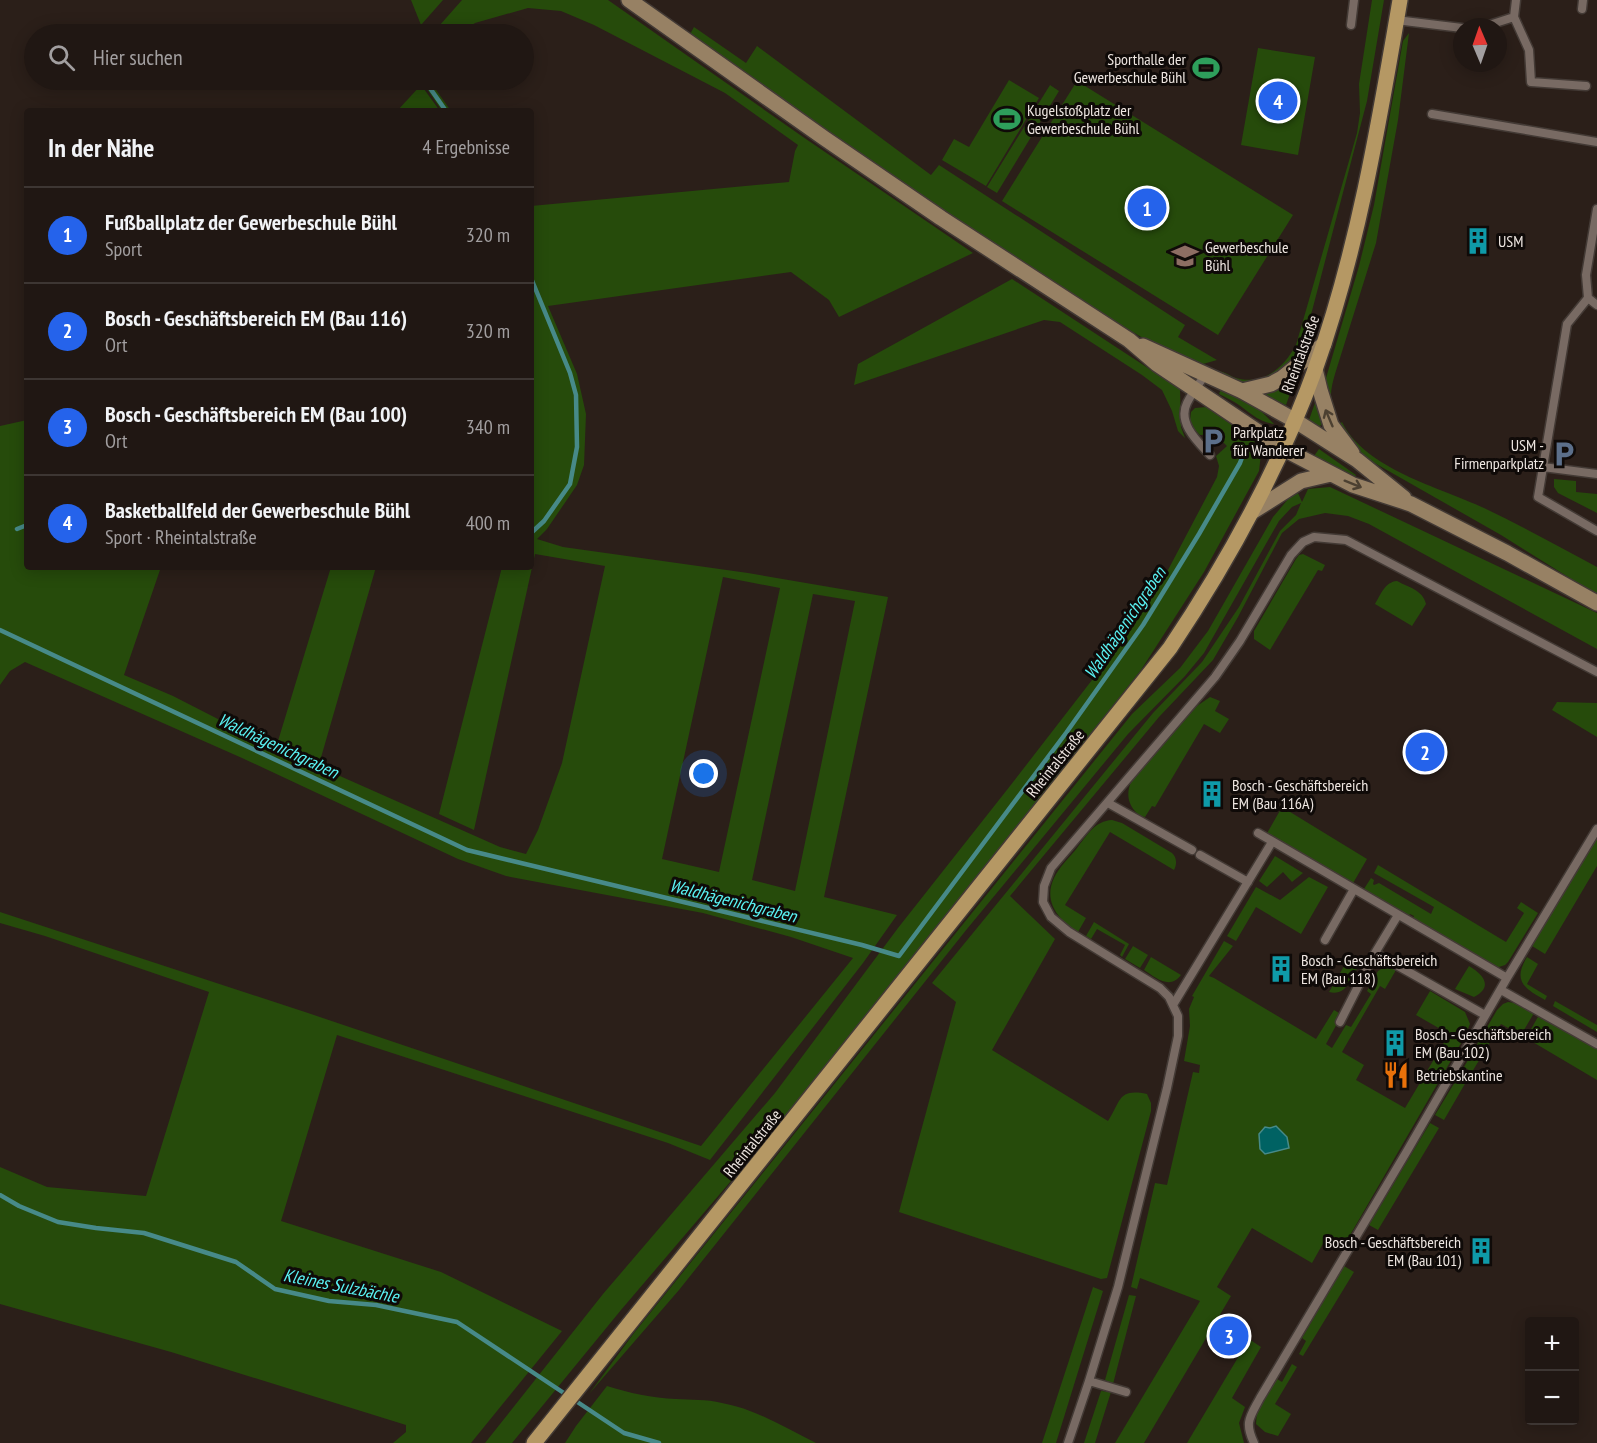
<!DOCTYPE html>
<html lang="de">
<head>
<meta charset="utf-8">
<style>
	body { margin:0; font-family:"PT Sans Narrow",sans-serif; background:#2d2421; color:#f1f3f6 }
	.controls { position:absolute; right:18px; bottom:18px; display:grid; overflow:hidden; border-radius:6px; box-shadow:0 3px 15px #0003 }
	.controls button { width:54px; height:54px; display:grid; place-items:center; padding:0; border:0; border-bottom:2px solid #3d3633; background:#201713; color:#f1f3f6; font:30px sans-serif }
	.compass { position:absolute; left:1453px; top:18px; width:54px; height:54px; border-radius:50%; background:#201713; box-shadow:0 3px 15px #0003; rotate:358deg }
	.you { position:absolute; left:704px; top:774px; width:21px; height:21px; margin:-15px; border:4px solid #fff; border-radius:50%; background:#1a73e8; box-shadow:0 0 0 9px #1a73e833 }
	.badge { display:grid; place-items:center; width:39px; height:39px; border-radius:50%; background:#2563eb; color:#fff; font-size:20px; font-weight:700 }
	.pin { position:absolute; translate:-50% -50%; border:3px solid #fff; box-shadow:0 2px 6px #0006 }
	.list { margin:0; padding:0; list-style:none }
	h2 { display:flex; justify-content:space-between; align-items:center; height:78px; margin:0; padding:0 24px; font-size:26px }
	h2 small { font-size:20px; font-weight:400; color:#a29fa0 }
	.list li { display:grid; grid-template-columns:39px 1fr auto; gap:18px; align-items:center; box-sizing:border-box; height:96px; padding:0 24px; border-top:2px solid #3d3633 }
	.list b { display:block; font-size:22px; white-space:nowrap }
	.list p { margin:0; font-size:20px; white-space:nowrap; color:#a29fa0 }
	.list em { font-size:20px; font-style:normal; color:#a29fa0 }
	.icon { flex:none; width:33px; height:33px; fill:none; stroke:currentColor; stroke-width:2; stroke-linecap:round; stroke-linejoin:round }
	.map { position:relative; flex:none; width:1597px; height:1443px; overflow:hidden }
	.search { position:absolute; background:#201713; box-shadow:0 3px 15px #0003; left:24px; top:24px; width:510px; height:66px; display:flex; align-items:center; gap:15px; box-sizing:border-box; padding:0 21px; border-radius:33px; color:#a29fa0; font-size:22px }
	.panel { position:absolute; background:#201713; box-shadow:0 3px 15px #0003; left:24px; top:108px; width:510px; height:462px; border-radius:6px }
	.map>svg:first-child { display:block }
	.green { fill:#264b0b; fill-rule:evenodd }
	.water { fill:#006263; stroke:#478a89; stroke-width:1.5 }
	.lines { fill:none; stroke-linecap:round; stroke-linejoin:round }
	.stream { stroke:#478a89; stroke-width:4.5 }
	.lane-casing { stroke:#433a35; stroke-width:11 }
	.secondary-casing { stroke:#433a35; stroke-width:18 }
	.primary-casing { stroke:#433a35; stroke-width:18 }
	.lane { stroke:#786a63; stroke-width:8 }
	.secondary { stroke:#978164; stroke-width:15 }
	.primary { stroke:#b59864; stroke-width:15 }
	.oneway { stroke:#4c4031 }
	.labels { text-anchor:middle; stroke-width:6; stroke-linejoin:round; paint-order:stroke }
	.poi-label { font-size:16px; fill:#eee6e1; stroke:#0f0a08; text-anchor:start }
	.street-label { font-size:16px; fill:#eee6e1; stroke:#0f0a08 }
	.water-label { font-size:18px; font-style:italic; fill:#5af3f4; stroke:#0f0a08 }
</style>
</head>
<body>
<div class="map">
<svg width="1597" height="1443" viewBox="0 0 1597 1443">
	<rect width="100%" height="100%" fill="#2b1f19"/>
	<path class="green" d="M411,0h32l-22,25z
		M462,0h146l195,137 170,116 -134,64 -10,-17 -38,-28 -243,34 29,68 9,40 -2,51 -7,20 -30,44 -10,10 26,8 185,26 140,24 -64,300 73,18 -34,48 -153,197 -42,-17 -331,-108 -56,186 160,51 121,59 -91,112h-78l13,-11v-7l-235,-73 -171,-48v-137l47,20 99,9 63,-204 -164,-56 -45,-13v-11l308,101 393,133 152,-188 -62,-21 -88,-24 -197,-37 -48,-17 -216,-101 -217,-96 -15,9 -10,14v-259l27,-6v147h134l-37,108 49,21 88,45 239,106 26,7 12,-24 24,-67 43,-197 -70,-12 -61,276 -35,-16 63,-247h29v-361l258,-24 6,-31 3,-6 -73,-52 -131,-68 -33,-14 -33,-3 -53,15 -16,11h-27zM723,577l57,11 -61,284 -57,-13zM813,594l42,7 -60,290 -43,-11z
		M1372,0h12l-17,101 -55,210 -15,41 -6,12 -23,17 -27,4 -30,-12c9,-4 14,0 22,4 29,10 50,-8 63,-32l61,-212 3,-20 -1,-29z
		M694,27l52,36 11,-17 174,129 8,-10 246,160 -7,12 39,23 -14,4 -12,-1 -21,-9 -93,-55 -110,-70 -278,-193z
		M1409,33l-11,87 -22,123 -41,131c-2,7 -4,14 -4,21 1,7 5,12 4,19l-9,-17v-19l33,-112 15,-61 29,-164z
		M1258,48l57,9 -17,98 -57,-10z
		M421,80h8l22,31h-9z
		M1009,80l30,18 -53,88 -44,-26 12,-21 15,8z
		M1077,81l216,134 -75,120 -216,-134z
		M421,85l19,26h-43z
		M1050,85l9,6 -62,102 -10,-6z
		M1012,279l168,110 1,38 4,11 -7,-7 -6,-20 -10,-21 -20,-15 -82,-53 -16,-2 -190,65 4,-21z
		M1297,374l-11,31 -23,-10 18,-9z
		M1221,389l40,22 13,13c-18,-3 -24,-12 -38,-21 -5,-3 -11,-6 -17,-9z
		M1316,400l8,22 -5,5 -10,-7z
		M1207,407l48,35 6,12 -2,17 -55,101 -63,98 -192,243 -172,214 -156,183 -109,133h-27l118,-149 172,-201 123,-165 112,-142 106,-137 52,-79 49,-93 2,-11 -3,-10 11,-10 -12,-12 -15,1 -5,-5 -5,-10 1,-8 4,-4z
		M1342,422c23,47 97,65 142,86 38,18 76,39 113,59v28l-96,-60 -130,-74 -17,-13 -18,-21z
		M1319,449l37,26 -1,2 -41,-21z
		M1554,479l22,2v11l21,2v19l-39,-20 -4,-6z
		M1330,487l267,126v36l-228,-125 -21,-8 -23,-3 -26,6 -17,14 -44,84 -25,43 -54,57 -149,179 45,43 -63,111 116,71c13,-20 10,-33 39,-27l4,9v8l-44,167 -6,1 -202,-67 57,-210 -24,-19 221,-270 49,-51 37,-55 41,-76 16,-16 5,-12 -9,4 -13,14 -75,132 -19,23 -57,58 -161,195 -288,361 -90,104 45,-61 498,-619 48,-46 28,-37 65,-114 16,-19 9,-5 4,9 6,-13z
		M1303,554l22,11 -3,6 -4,-1 -48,80 -16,-11v-8l42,-72 3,-4z
		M331,567h45l-56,194 -42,-20z
		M1397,581c11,6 26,9 29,23l-14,22 -37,-22c6,-10 10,-22 22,-23z
		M1210,697l10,4 -5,10 14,8 -9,14 -16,-9 -49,83 -3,-1 -7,11 -5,-1c-12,-10 -15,-22 -8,-36l65,-74z
		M1557,702l40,1v34l-45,-27z
		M1282,807l85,52 -15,26 -86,-50z
		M1112,820l10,3 50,30c5,4 5,12 2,17l-64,-38 -45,73 21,13 -8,14c-20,-12 -35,-31 -24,-54 5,-11 16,-21 23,-30 10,-13 18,-27 35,-28z
		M1597,838v28l-52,88 -13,-8z
		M1275,856l28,17 -11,9 -9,-10 -16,15 -8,-6z
		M1378,865l128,77 18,-29 -7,-5 4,-6 17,11 -30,49 -3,3 -9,3 -85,-46 3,-6 -4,-2 -3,5 -45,-27 9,-14 3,2 -1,4 1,1 5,-2 52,31 3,-7 -60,-34z
		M1309,877l19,10 -27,47 -45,-27 -20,34 -9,-5 29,-49 24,13z
		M1094,922l35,22 -7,13 -2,-2 5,-10 -28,-16 -6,10 -5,-3z
		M1224,941l9,5 -24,30 5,2 102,61 18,-29 5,3v7l-13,24 6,4 14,-23 5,2 20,-33 -4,-3 11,-20 8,-5 10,4 -11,19 -5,-3 -38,66 22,13 -8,15 49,28 44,-74 -33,-19 14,-24 35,21 5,12 -6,14 -122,211 -17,-9 -13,23 -60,-35 -35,59 14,9 -87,147h-29l85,-142 -60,-23 -3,11 -6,-2 24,-104 12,2 26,-113 6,1 1,-8 -16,-4 6,-35 -1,-17 5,-12 -2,-1z
		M1133,946l15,9 -8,13 -15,-9z
		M1151,957l30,18c-11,15 -25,3 -37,-5z
		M1527,957l11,7 -11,20 20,12 -2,4c-20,-11 -33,-19 -18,-43z
		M1347,961l11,6c-8,13 -11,29 -29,25z
		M1469,966c14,8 25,21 5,31l-19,-8z
		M1555,1001l42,24v7l-44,-26z
		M1508,1002l7,1 19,10 -13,22 -20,-11 -29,48 -8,-5 33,-57 6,-6z
		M1539,1015l58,34v31l-71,-42z
		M1458,1077l8,5 -22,38 -9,-5z
		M1430,1123l9,5 -61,102 -9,-5z
		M1344,1266l10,6 -51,84 -4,-2 7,-13 -4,-3z
		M1093,1287l10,4 -47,152h-14z
		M1129,1295l7,1 -23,88 -8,-4z
		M1249,1339l12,8 -29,51 13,9 -6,16 5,20h-57z
		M1292,1364l5,3 -22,37 16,10 -13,22 -13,-4 -9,-8 1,-14 20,-31 5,3z
		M607,1386c22,7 45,12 69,13 15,1 30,0 46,4 34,6 63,25 94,40h-251l11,-17z
		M1101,1391l10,1 -16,51h-11z"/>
	<path class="water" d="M1276,1126l11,11 2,11 -24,6 -5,-5 -1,-15 6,-7 5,1z"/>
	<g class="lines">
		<path class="stream" d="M425,81l21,30
			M531,278l39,95 6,22 1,52 -7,37 -26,37 -13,12
			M17,529l10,-4
			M0,630l467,220 395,95 37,11 167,-223 77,-108 56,-91 41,-71 5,-14
			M0,1195l19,11 39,16 38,6 48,5 92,29 39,27 54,12 47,4 81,17 167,111 35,10"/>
		<defs>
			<path id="lane" d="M1582,9l1,-9
				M1514,17l15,33 2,32 55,4
				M1396,20l66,8
				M1351,25l3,-25
				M1483,27l31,-10 2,-17
				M1432,114l165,28
				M1597,209l-11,66 2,23 9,7
				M1588,298l-21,26 -29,173 59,34
				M1205,375c-6,9 -13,18 -18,28 -10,20 11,39 23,52
				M1543,467l54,7
				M1108,803l84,47
				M1258,833l249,145
				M1200,855l48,27
				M1398,915l-23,38 110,62
				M1325,940l29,-51
				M1501,990l96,54
				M1173,1005l99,-163
				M1340,1022l35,-69
				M1089,1381l37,11
				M1068,1443l21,-62 29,-94 49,-199 11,-52v-20l-9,-19 -9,-9 -91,-56 -18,-15 -8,-15 1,-16 7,-18 164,-191 25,-36 51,-86 12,-13 11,-5 32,3 251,132
				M1254,1443c-10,-21 -4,-26 6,-45l147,-247 100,-173 90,-149"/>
			<path id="secondary" d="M629,0l195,138 117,80 188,122 28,24 125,84 71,37 58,19 96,49 90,50
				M1143,346l99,45 52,29 63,40 47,38
				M1315,369l5,21 11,35 21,28
				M1242,391l29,-7 11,-6 42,-34
				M1252,512l49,-31 30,-7"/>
			<path id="primary" d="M534,1443l636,-795c59,-88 110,-181 146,-281 42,-118 63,-244 84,-367"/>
		</defs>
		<use href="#lane" class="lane-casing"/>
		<use href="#secondary" class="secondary-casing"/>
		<use href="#primary" class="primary-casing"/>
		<use href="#lane" class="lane"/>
		<use href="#secondary" class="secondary"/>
		<use href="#primary" class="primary"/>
	</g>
	<defs><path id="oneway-shaft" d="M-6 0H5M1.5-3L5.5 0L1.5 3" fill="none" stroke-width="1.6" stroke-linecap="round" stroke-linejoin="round" transform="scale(1.5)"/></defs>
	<g class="oneway">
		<use href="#oneway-shaft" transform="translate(1329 418) rotate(-113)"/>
		<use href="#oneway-shaft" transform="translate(1353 484) rotate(22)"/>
	</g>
	<defs>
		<symbol id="stadium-bare" viewBox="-9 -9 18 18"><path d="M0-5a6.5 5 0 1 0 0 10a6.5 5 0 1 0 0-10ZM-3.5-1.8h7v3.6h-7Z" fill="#2e9e5b" stroke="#0f0a08" stroke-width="2.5" paint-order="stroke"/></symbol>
		<symbol id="building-bare" viewBox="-9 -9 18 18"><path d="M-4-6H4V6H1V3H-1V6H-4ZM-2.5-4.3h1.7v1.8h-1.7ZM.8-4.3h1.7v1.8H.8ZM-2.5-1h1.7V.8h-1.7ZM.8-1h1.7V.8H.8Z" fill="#0f9aa8" stroke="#0f0a08" stroke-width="2.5" paint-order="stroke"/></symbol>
		<symbol id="school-bare" viewBox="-9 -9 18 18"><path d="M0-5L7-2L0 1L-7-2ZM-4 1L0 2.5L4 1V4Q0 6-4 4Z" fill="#8d6e63" stroke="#0f0a08" stroke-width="2.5" paint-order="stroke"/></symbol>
		<symbol id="parking-bare" viewBox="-9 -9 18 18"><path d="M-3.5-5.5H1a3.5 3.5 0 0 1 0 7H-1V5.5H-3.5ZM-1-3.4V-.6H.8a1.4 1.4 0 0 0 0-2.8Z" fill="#5c6f8a" stroke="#0f0a08" stroke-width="2.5" paint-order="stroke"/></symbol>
		<symbol id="restaurant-bare" viewBox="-9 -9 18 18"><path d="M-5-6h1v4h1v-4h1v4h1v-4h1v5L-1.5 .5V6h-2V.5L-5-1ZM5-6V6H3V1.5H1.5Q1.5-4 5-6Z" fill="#e8710a" stroke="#0f0a08" stroke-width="2.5" paint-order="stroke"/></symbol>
	</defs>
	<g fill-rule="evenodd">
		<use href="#stadium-bare" x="1187" y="49" width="38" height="38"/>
		<use href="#stadium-bare" x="988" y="100" width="38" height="38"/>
		<use href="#building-bare" x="1459" y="222" width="38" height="38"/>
		<use href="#school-bare" x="1166" y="237" width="38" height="38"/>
		<use href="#parking-bare" x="1194" y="422" width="38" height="38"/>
		<use href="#parking-bare" x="1545" y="435" width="38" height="38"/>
		<use href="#building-bare" x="1193" y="775" width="38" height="38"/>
		<use href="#building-bare" x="1262" y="950" width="38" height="38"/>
		<use href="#building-bare" x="1376" y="1024" width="38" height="38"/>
		<use href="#restaurant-bare" x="1377" y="1056" width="38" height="38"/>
		<use href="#building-bare" x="1462" y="1232" width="38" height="38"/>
	</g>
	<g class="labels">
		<g class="poi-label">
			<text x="1186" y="65" text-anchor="end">Sporthalle der<tspan x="1186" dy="18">Gewerbeschule Bühl</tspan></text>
			<text x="1027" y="116">Kugelstoßplatz der<tspan x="1027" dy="18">Gewerbeschule Bühl</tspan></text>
			<text x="1498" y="247">USM</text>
			<text x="1205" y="253">Gewerbeschule<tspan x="1205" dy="18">Bühl</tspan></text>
			<text x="1233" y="438">Parkplatz<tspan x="1233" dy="18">für Wanderer</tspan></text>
			<text x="1544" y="451" text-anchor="end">USM -<tspan x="1544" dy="18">Firmenparkplatz</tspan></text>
			<text x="1232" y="791">Bosch - Geschäftsbereich<tspan x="1232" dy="18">EM (Bau 116A)</tspan></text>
			<text x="1301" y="966">Bosch - Geschäftsbereich<tspan x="1301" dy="18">EM (Bau 118)</tspan></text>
			<text x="1415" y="1040">Bosch - Geschäftsbereich<tspan x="1415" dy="18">EM (Bau 102)</tspan></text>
			<text x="1416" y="1081">Betriebskantine</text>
			<text x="1461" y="1248" text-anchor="end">Bosch - Geschäftsbereich<tspan x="1461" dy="18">EM (Bau 101)</tspan></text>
		</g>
		<g class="street-label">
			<text transform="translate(1300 354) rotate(-70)" y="6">Rheintalstraße</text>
			<text transform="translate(1055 763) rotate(-51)" y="6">Rheintalstraße</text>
			<text transform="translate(752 1143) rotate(-51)" y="6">Rheintalstraße</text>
		</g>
		<g class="water-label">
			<text transform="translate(1125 623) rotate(-56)" y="6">Waldhägenichgraben</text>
			<text transform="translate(278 746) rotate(25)" y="6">Waldhägenichgraben</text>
			<text transform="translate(733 901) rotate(14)" y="6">Waldhägenichgraben</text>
			<text transform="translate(341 1286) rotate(11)" y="6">Kleines Sulzbächle</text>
		</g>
	</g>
</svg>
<div class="controls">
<button>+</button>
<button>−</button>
</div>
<svg class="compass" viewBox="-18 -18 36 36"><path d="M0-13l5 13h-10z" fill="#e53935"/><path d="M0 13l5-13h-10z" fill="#a29fa0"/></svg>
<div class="you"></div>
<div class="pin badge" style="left:1147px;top:208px">1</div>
<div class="pin badge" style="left:1425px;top:752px">2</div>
<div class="pin badge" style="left:1229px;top:1336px">3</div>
<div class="pin badge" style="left:1278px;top:101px">4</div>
<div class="search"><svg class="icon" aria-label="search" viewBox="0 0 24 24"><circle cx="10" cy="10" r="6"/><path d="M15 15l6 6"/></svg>Hier suchen</div>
<section class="panel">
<h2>In der Nähe<small>4 Ergebnisse</small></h2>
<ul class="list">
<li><span class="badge">1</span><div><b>Fußballplatz der Gewerbeschule Bühl</b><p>Sport</p></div><em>320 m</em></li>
<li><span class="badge">2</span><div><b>Bosch - Geschäftsbereich EM (Bau 116)</b><p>Ort</p></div><em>320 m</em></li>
<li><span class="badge">3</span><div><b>Bosch - Geschäftsbereich EM (Bau 100)</b><p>Ort</p></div><em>340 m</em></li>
<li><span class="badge">4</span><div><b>Basketballfeld der Gewerbeschule Bühl</b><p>Sport · Rheintalstraße</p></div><em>400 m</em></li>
</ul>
</section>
</div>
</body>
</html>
